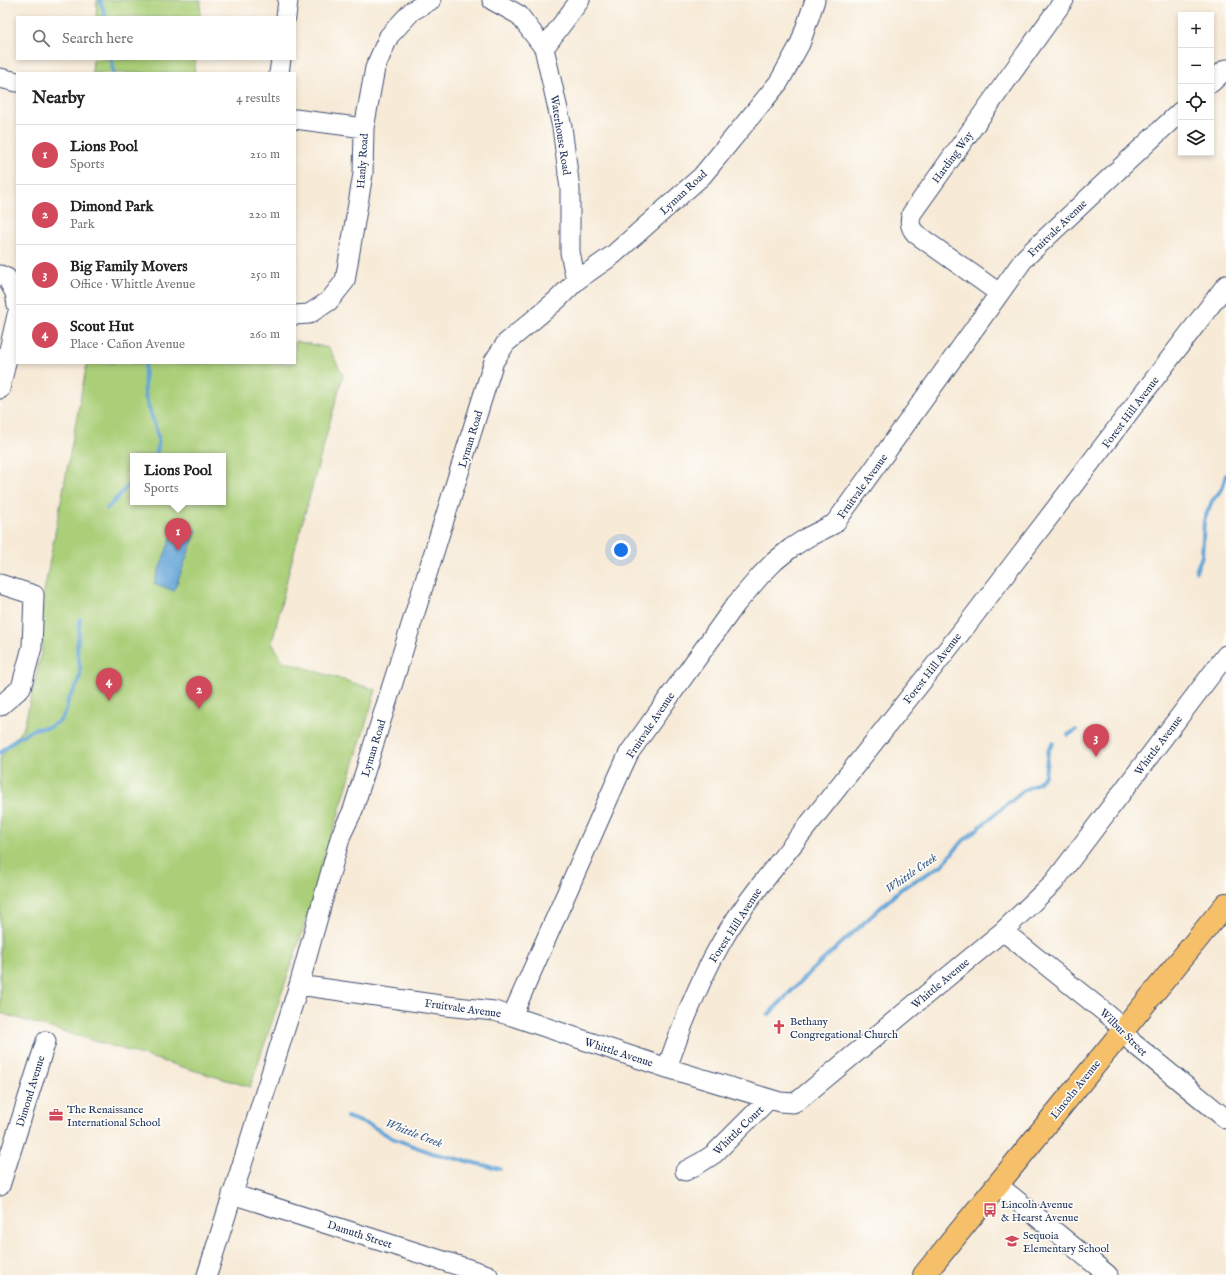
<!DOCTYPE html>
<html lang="en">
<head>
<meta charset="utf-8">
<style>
	body { margin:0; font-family:"IM FELL English",serif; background:#f2f2f2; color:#222 }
	.controls { position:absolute; right:12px; top:12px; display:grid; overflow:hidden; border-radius:0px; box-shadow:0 2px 6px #0003 }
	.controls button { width:36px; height:36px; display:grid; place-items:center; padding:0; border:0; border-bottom:1px solid #e0e0e0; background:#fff; color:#222; font:20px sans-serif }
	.you { position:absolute; left:621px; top:550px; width:14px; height:14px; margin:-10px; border:3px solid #fff; border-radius:50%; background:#1a73e8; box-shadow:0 0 0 6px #1a73e833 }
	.badge { display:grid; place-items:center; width:26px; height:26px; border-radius:50%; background:#d1495b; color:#fff; font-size:13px; font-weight:700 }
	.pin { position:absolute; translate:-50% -33px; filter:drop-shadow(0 1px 2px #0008) }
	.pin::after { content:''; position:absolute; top:21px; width:14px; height:12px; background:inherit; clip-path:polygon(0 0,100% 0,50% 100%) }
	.popup { position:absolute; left:130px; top:453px; width:96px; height:52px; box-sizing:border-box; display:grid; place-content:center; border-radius:0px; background:#fff; filter:drop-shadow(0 1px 3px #0005); font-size:13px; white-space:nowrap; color:#767676 }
	.popup b { font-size:15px; color:#222 }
	.popup::after { content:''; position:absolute; left:50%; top:100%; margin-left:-8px; border:8px solid transparent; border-top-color:#fff }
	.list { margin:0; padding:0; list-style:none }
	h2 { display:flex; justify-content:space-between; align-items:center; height:52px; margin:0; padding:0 16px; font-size:17px }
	h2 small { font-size:13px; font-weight:400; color:#767676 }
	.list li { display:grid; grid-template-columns:26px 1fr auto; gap:12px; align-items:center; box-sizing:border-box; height:60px; padding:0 16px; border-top:1px solid #e0e0e0 }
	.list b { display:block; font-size:15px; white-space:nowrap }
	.list p { margin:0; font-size:13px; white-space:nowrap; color:#767676 }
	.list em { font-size:13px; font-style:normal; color:#767676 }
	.icon { flex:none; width:22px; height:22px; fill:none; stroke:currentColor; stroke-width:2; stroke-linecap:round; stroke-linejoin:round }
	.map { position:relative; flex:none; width:1226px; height:1275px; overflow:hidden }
	.search { position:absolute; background:#fff; box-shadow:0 2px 6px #0003; left:16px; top:16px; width:280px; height:44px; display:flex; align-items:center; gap:10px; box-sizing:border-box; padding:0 14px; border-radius:0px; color:#767676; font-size:15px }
	.panel { position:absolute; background:#fff; box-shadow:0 2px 6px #0003; left:16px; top:72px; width:280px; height:292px; border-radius:0px }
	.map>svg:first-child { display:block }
	.green { fill:#abcf79; stroke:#637f6c; fill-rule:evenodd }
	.water { fill:#64a5d7; stroke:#406a9a }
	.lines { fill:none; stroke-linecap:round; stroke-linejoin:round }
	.stream { stroke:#64a5d7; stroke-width:4 }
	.minor-casing { stroke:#3c4b70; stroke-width:21 }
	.major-casing { stroke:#3c4b70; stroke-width:24 }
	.minor { stroke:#fff; stroke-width:19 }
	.major { stroke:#f6c06b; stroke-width:22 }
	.labels { text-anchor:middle; stroke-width:3.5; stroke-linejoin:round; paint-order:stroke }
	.street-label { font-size:11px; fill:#1b2f5e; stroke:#fdfcf7 }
	.poi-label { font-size:11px; fill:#1b2f5e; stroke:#fdfcf7; text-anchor:start }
	.water-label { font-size:12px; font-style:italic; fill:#355888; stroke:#fdfcf7 }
</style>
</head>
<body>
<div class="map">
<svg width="1226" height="1275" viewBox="0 0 1226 1275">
	<rect width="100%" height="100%" fill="#fdfcf7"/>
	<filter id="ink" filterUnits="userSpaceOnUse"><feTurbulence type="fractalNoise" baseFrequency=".025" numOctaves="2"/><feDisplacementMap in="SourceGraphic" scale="8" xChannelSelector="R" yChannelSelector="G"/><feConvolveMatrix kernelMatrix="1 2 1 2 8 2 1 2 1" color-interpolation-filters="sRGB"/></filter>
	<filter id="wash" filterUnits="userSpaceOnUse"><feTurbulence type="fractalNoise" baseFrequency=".012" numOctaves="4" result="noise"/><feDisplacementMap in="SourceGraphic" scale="16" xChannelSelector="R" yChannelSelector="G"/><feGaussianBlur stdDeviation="0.9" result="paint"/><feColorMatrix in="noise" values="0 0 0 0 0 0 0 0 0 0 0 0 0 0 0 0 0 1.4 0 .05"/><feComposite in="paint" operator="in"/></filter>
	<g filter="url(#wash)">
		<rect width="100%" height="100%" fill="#f7ead7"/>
		<path class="green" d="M97,0h104l-1,17h-104z
			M93,59h103l-2,14h-102z
			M295,341l34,7 14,27 -54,196 -17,72 11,18 93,29 -69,228 -57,169 -250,-74v-255l24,-31 18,-77 1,-53 44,-234h208zM133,456h90v46h-90z"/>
		<path class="water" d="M177,522l20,8 -23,61 -20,-8z"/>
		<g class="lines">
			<path class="stream" d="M100,0l6,17
				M112,59l1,14
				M145,363c0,10 -1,21 0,31 2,17 22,47 9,62
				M107,509l26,-29
				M1196,571l6,-15 2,-36 8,-19 10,-12 4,-14
				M1068,735l8,-5
				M0,753l16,-14 18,-10 16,-2 11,-7 5,-9 2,-11 9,-15 3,-9v-9l-3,-17 3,-31
				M768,1015l44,-45 89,-81 41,-24 21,-24 61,-51 14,-7 7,-8 3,-24 5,-8
				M347,1117l25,9 20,12 40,15 68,16"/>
		</g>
	</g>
	<g filter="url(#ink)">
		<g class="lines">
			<defs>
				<path id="minor" d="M492,0l27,15 25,33
					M286,17l2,-17
					M279,73l2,-14
					M0,78l17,4
					M1211,83l15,-14
					M295,119l69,9
					M0,275l7,3 8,15 2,12
					M576,281l-6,-29v-63l-8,-62 -18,-79 36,-48
					M999,293l-83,-59c-7,-7 -7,-13 -4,-21l152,-213
					M295,315l14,-1 20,-13 16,-20 18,-107 1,-46 11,-60 14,-32 23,-25 19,-11
					M0,389l17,-74
					M0,584l34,11 -2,52 -11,41 -21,18
					M1003,931l109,87 21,25 93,76
					M299,985l148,21 47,5 18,5 110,-248 7,-15 10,-14 97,-135 25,-29 14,-14 16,-13 17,-11 26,-13 4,-5 186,-260 8,-8 149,-140
					M512,1016l155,52 113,34 13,1 6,-3 204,-169 51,-49 172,-227
					M667,1068c15,-43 31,-85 54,-125 11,-20 24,-38 38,-56l207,-261 260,-341
					M685,1171l15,-8 14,-9 55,-55
					M998,1185l110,90
					M0,1186l46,-145
					M232,1194l256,81
					M207,1275l92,-290 42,-150 12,-25 141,-449 12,-18 52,-44 18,-18 37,-26 89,-79 77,-94 21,-38 15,-44"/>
				<path id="major" d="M924,1275l302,-371"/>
			</defs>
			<use href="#minor" class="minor-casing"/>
			<use href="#major" class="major-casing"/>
			<use href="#minor" class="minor"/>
			<use href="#major" class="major"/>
		</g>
	</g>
	<defs>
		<symbol id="church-bare" viewBox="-9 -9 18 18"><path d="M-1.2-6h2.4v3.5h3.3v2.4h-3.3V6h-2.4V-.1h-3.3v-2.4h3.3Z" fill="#d1495b" stroke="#fdfcf7" stroke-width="2.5" paint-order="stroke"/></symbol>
		<symbol id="office-bare" viewBox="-9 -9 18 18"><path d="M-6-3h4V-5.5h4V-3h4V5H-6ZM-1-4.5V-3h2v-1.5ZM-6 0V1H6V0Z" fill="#d1495b" stroke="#fdfcf7" stroke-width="2.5" paint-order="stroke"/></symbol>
		<symbol id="bus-bare" viewBox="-9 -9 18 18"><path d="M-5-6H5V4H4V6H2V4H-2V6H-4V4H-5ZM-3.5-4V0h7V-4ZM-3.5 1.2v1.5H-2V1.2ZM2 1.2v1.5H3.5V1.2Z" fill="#d1495b" stroke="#fdfcf7" stroke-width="2.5" paint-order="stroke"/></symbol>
		<symbol id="school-bare" viewBox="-9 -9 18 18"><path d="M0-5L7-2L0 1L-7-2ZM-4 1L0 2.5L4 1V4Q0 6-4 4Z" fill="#d1495b" stroke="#fdfcf7" stroke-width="2.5" paint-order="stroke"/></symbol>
	</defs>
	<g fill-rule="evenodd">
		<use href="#church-bare" x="769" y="1017" width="20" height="20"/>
		<use href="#office-bare" x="46" y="1105" width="20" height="20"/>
		<use href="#bus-bare" x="980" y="1200" width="20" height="20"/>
		<use href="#school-bare" x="1002" y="1231" width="20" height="20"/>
	</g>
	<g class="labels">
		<g class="street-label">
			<text transform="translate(561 135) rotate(81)" y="4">Waterhouse Road</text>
			<text transform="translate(952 157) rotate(-54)" y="4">Harding Way</text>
			<text transform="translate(362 161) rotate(-86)" y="4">Hanly Road</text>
			<text transform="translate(683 192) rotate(-43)" y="4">Lyman Road</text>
			<text transform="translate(1057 228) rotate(-44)" y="4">Fruitvale Avenue</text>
			<text transform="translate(1130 412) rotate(-53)" y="4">Forest Hill Avenue</text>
			<text transform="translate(470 439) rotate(-73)" y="4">Lyman Road</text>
			<text transform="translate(862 486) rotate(-54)" y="4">Fruitvale Avenue</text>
			<text transform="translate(932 668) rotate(-52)" y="4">Forest Hill Avenue</text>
			<text transform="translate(650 725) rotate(-56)" y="4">Fruitvale Avenue</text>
			<text transform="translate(1158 745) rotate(-53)" y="4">Whittle Avenue</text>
			<text transform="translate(373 748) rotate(-73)" y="4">Lyman Road</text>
			<text transform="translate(735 925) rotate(-57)" y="4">Forest Hill Avenue</text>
			<text transform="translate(940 983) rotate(-40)" y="4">Whittle Avenue</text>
			<text transform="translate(463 1008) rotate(8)" y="4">Fruitvale Avenue</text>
			<text transform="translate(1124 1032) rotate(45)" y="4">Wilbur Street</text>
			<text transform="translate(619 1052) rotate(18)" y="4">Whittle Avenue</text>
			<text transform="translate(1075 1089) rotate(-51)" y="4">Lincoln Avenue</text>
			<text transform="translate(30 1091) rotate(-73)" y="4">Dimond Avenue</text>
			<text transform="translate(738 1130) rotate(-44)" y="4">Whittle Court</text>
			<text transform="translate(360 1234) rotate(18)" y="4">Damuth Street</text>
		</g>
		<g class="poi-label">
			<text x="790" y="1025">Bethany<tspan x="790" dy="13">Congregational Church</tspan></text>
			<text x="67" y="1113">The Renaissance<tspan x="67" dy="13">International School</tspan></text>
			<text x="1001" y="1208">Lincoln Avenue<tspan x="1001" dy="13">&amp; Hearst Avenue</tspan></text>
			<text x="1023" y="1239">Sequoia<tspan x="1023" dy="13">Elementary School</tspan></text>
		</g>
		<g class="water-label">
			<text transform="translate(911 873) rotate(-35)" y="4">Whittle Creek</text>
			<text transform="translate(414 1133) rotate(21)" y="4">Whittle Creek</text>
		</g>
	</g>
</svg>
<div class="controls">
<button>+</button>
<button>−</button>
<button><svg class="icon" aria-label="locate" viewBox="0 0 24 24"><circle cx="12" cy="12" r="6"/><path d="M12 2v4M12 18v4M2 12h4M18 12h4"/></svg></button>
<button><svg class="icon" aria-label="layers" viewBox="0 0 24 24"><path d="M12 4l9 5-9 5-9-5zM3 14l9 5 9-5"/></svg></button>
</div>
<div class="you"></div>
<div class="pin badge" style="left:178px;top:551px">1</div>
<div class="popup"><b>Lions Pool</b>Sports</div>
<div class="pin badge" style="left:199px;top:709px">2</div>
<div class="pin badge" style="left:1096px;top:757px">3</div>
<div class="pin badge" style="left:109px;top:701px">4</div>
<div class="search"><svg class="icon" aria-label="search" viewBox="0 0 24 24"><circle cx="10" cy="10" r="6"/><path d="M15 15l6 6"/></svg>Search here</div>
<section class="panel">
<h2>Nearby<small>4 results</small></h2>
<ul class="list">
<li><span class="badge">1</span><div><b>Lions Pool</b><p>Sports</p></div><em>210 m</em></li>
<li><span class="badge">2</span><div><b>Dimond Park</b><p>Park</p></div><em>220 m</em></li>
<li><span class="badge">3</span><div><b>Big Family Movers</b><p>Office · Whittle Avenue</p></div><em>250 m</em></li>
<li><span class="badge">4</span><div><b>Scout Hut</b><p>Place · Cañon Avenue</p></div><em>260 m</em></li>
</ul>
</section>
</div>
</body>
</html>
